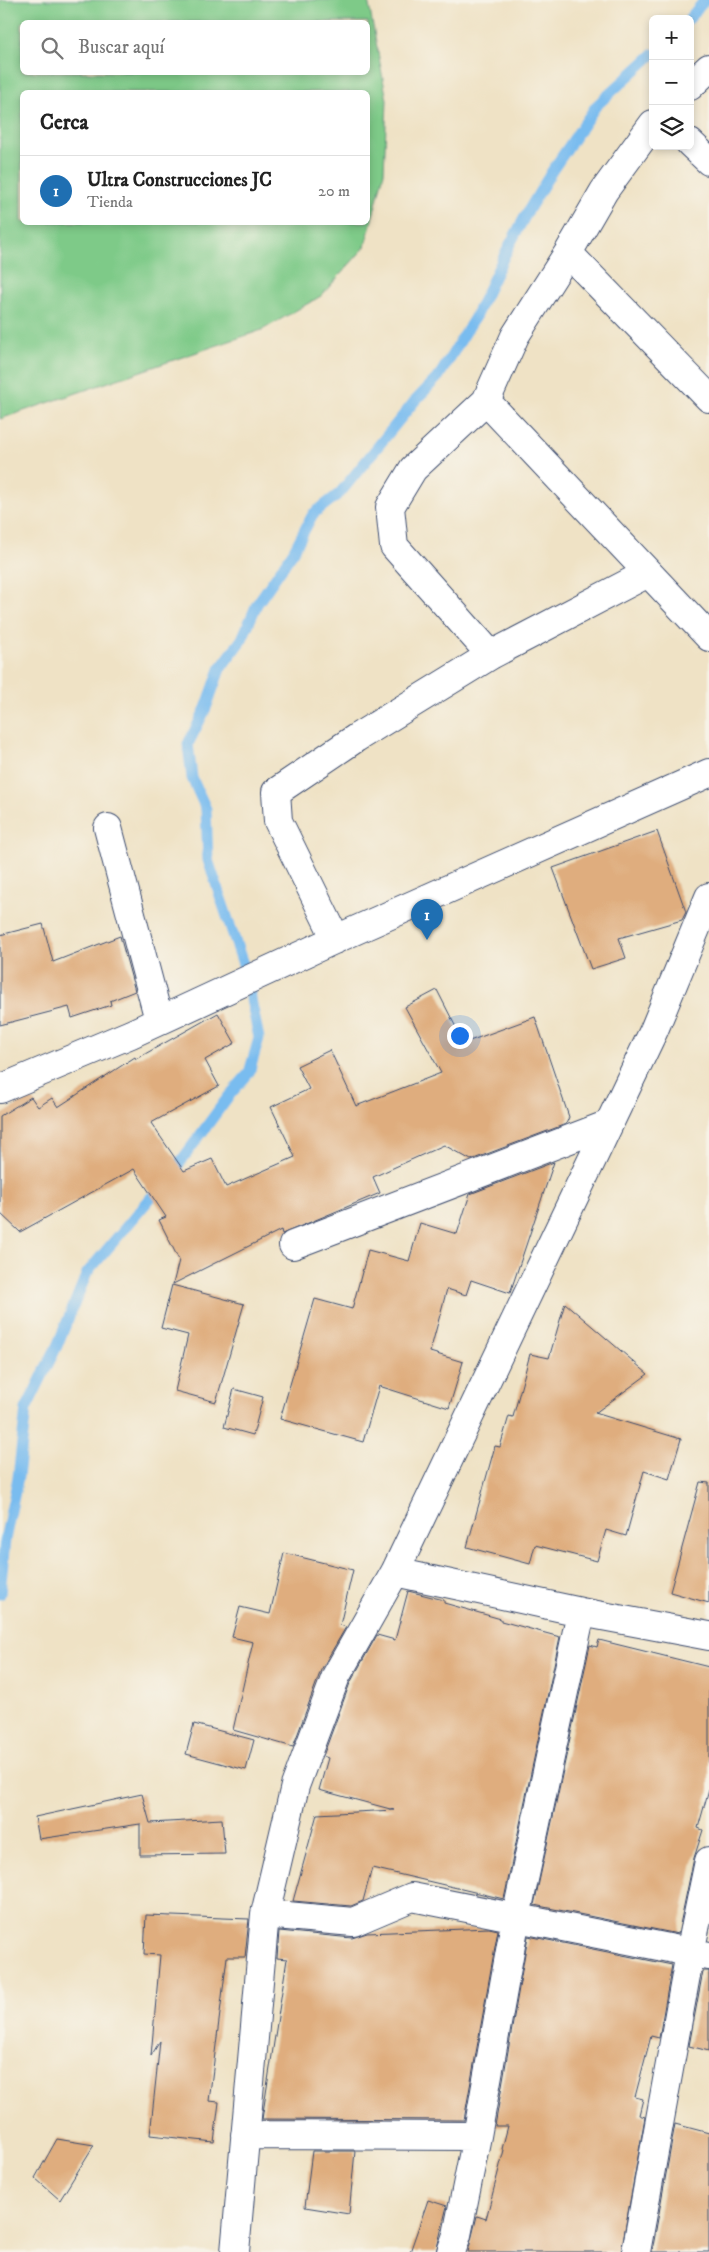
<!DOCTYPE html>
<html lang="es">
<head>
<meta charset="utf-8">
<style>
	body { margin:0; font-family:"IM FELL DW Pica",serif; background:#f6f6f6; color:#222 }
	.controls { position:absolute; right:15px; top:15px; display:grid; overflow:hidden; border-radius:8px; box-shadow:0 2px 8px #0003 }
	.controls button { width:45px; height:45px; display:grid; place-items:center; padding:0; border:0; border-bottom:1px solid #e0e0e0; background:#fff; color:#222; font:25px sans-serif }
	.you { position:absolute; left:459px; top:1035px; width:18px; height:18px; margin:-12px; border:4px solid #fff; border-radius:50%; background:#1a73e8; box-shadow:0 0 0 8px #1a73e833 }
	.badge { display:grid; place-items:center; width:32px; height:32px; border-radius:50%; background:#1f6fb2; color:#fff; font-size:16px; font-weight:700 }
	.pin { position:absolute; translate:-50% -41px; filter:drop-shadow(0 1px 2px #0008) }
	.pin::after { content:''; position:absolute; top:26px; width:18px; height:15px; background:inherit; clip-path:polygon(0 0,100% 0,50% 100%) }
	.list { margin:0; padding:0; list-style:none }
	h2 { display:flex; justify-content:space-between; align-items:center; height:65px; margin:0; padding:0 20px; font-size:21px }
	h2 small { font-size:16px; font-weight:400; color:#767676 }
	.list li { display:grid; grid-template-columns:32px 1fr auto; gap:15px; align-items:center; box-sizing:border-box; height:70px; padding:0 20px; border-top:1px solid #e0e0e0 }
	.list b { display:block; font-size:19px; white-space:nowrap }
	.list p { margin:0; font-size:16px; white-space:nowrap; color:#767676 }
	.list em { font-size:16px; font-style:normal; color:#767676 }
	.icon { flex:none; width:28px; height:28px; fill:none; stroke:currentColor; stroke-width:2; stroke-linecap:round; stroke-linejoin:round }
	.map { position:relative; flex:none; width:709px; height:2252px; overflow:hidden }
	.search { position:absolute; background:#fff; box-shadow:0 2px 8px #0003; left:20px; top:20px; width:350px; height:55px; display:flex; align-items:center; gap:12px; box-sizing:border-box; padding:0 18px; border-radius:8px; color:#767676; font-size:19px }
	.panel { position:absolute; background:#fff; box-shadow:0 2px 8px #0003; left:20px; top:90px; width:350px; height:135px; border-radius:8px }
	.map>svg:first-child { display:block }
	.green { fill:#7eca88; stroke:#4c7c73; fill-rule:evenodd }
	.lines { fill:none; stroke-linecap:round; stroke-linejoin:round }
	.stream { stroke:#79bcef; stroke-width:11 }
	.building { fill:#dfad7e }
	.minor-casing { stroke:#3b4a6d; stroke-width:30 }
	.major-casing { stroke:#3b4a6d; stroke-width:30 }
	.minor { stroke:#fff; stroke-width:28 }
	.major { stroke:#fff; stroke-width:28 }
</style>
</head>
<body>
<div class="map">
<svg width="709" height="2252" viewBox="0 0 709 2252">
	<rect width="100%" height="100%" fill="#f7f3e8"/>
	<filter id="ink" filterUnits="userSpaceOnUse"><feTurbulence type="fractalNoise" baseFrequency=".02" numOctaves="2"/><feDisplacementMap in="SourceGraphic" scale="10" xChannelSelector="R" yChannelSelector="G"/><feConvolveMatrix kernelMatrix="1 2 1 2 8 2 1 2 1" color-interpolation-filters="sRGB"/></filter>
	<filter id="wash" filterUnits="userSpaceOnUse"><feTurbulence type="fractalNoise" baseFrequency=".0096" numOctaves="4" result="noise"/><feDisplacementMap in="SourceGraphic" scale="20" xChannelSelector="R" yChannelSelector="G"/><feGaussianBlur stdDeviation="1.12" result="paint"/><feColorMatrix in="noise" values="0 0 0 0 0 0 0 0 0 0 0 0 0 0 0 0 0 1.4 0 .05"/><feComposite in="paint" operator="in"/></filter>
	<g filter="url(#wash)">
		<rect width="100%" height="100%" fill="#efe2c5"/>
		<path class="green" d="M0,0h368l19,100 -3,73 -19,74 -44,49 -59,34 -262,89zM22,22h346v50h-346zM22,92h346v130h-346z"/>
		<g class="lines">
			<path class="stream" d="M689,19l16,-19
				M0,1594l5,-54 13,-63 8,-68 31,-63 30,-73 89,-105 52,-71 21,-24 10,-35 -14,-68 -37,-110 -2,-51 -14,-31 -4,-34 18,-36 14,-39 22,-30 15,-35 36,-52 20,-38 27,-21 74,-91 25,-26 36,-59 34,-71 19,-35 24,-40 44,-65 57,-52"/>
		</g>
		<g id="blocks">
			<path class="building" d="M657,831l29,81 -4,8 -63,18 7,20 -35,11 -38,-101z
				M43,924l10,38 67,-26 15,55 -25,10 1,4 -39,13 -3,-11 -69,18v-90z
				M437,990l27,53 71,-26 34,100 -3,7 -95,36 -27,-15 -71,32 7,16 -98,41 -1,-4 -108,54 6,-24 -20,-40 7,-3 -32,-48 -114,63 -20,-19v-97l31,-19 7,10 14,-9 6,9 77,-50 1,2 82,-46 17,30 -30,17 14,26 -68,37 33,48 28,-12 14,28 69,-30 -24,-50 38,-18 -12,-23 33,-16 26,56 85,-33 -36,-66z
				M554,1162l-44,131 -39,-13 -5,15 -19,-6 -17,63 33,10 -14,46 -70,-22 -16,56 -83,-23 35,-120 37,10 16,-59 41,11 11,-38 37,11 13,-40z
				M172,1285l72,19 -28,98 -41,-11 13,-56 -27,-7z
				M565,1303l83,71 -53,39 86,26 -12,40 -25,-8 -18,65 -20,-6 -9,31 -62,-16 -5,19 -63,-17 28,-101 5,1 9,-31 4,1 17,-63 19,4z
				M234,1389l29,8 -10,38 -29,-8z
				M700,1482l9,1v120l-39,-11z
				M284,1553l69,17 -13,55 6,2 -25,43 -28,77 -60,-17 20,-88 -21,-5 8,-30 30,7z
				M408,1591l36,9v3l57,16v2l59,16 -56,262 -132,-31 -9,33 -12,5 -58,-5 24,-87 77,-4 -75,-20 9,-32 -5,-2 27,-73 27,-48 18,5z
				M599,1640l110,27v122l-11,39 5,2 -9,28 -16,76 -144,-29 56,-260 7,2z
				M194,1724l60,16 -8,30 -60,-16z
				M142,1794l8,29 72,-4 3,35 -85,1v-31l-101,15 -4,-22z
				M146,1915l103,4 -4,38h-18l-18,144 10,1 -5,40 -64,-7 10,-94 -9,15 9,-101 -16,-1z
				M489,1928l9,2 -34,190 -202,-1 25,-160 -10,-1 2,-27 73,7 15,-5z
				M528,1936l144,29 -13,73 -8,-2 -16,61 8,2 -4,16 6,2 -24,135h-153l9,-36 9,3 18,-69 -2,-1 6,-23h-13z
				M703,1971h6v80l-20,-5z
				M675,2124l34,9v119h-57z
				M57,2139l37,6 -34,55 -25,-22z
				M312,2151h43l-6,63 -44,-7z
				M428,2200l19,6 -11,46h-26z"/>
		</g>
	</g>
	<g filter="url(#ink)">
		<use href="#blocks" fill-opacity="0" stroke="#3b4a6d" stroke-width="1"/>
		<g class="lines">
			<defs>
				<path id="minor" d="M690,86l19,-18
					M690,143l19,18
					M568,253l141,145
					M486,401l223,236
					M491,655l-97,-109 -4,-39 23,-38 73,-68 29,-65 53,-83 36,-62 49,-67
					M108,828l51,192
					M336,939l-58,-118 -2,-29 80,-54 135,-83 157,-82
					M293,1245l316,-121
					M395,1572l186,40 128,24
					M265,1914l88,8 59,-25 297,59
					M245,2135l232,1
					M235,2252l30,-338 30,-128 41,-110 59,-104 259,-542 55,-133
					M451,2252l6,-17 20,-99 39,-219 65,-305
					M636,2252l54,-299 19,-92"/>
				<path id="major" d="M0,1089l131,-55 205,-95 373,-166"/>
			</defs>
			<use href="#minor" class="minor-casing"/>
			<use href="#major" class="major-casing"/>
			<use href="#minor" class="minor"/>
			<use href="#major" class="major"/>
		</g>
	</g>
</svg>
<div class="controls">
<button>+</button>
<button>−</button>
<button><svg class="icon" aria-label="layers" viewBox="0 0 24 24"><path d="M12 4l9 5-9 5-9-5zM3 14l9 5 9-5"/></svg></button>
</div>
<div class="you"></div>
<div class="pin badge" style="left:427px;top:940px">1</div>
<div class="search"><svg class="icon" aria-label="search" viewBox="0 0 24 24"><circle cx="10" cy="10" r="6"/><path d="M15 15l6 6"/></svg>Buscar aquí</div>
<section class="panel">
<h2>Cerca<small></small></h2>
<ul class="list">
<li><span class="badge">1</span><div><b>Ultra Construcciones JC</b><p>Tienda</p></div><em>20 m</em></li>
</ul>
</section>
</div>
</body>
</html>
